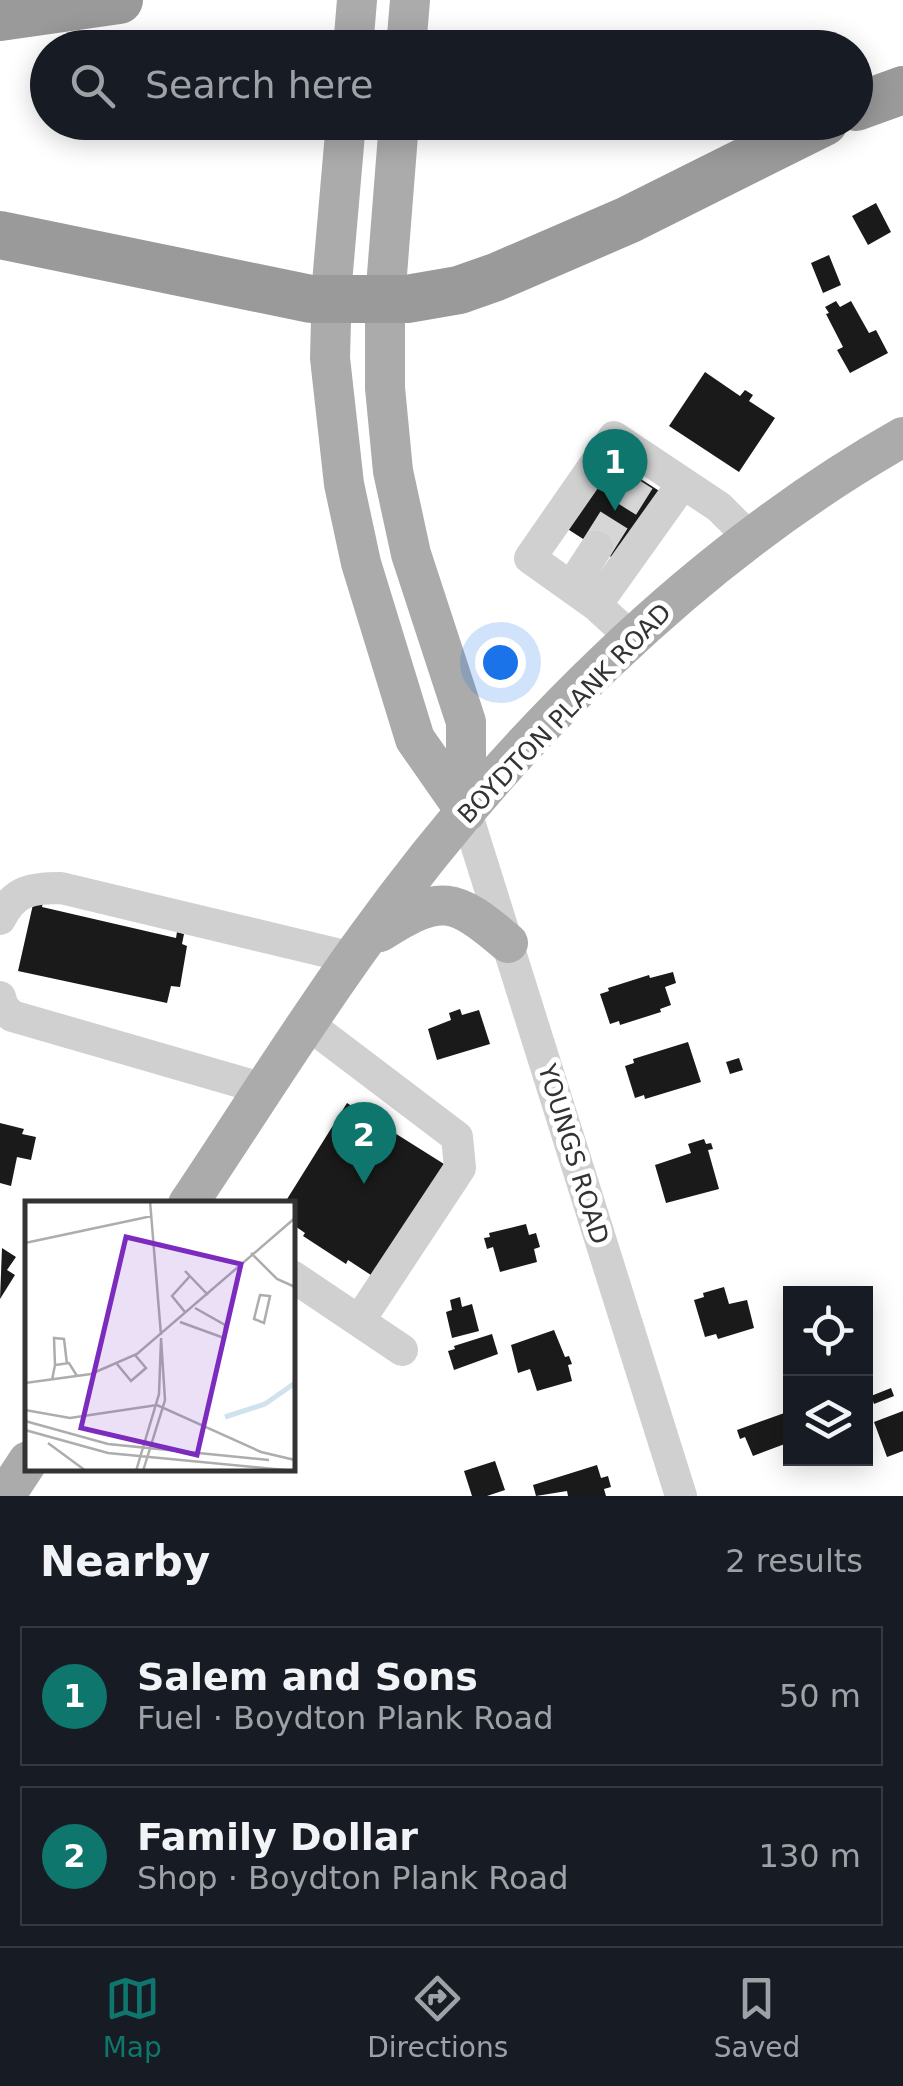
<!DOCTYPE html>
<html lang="en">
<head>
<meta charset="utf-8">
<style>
	body { margin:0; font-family:"DejaVu Sans",sans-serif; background:#20242c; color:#f1f3f6 }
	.controls { position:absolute; right:30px; bottom:30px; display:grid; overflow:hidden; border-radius:0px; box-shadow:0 5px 25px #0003 }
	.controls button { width:90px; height:90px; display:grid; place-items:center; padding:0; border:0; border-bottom:2px solid #363941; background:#171b24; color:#f1f3f6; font:50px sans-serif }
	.you { position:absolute; left:500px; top:662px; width:35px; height:35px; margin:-25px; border:8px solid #fff; border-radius:50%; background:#1a73e8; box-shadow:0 0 0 15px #1a73e833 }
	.badge { display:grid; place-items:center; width:65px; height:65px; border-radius:50%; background:#0f766e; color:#fff; font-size:32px; font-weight:700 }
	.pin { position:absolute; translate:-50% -82px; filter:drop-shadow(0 2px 5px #0008) }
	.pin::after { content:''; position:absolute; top:52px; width:35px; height:30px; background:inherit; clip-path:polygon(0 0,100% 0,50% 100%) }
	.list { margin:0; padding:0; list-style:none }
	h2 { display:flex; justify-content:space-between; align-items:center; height:130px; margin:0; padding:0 40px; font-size:42px }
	h2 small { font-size:32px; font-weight:400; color:#9ea1a6 }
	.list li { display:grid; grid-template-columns:65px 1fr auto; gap:30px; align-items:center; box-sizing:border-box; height:140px; margin:0 20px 20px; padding:0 20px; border:2px solid #363941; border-radius:0px }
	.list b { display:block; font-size:38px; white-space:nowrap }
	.list p { margin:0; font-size:32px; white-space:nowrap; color:#9ea1a6 }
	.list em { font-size:32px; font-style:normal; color:#9ea1a6 }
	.icon { flex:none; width:55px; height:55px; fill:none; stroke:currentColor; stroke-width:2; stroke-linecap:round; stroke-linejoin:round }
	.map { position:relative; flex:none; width:903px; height:1496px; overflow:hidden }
	.search { position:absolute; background:#171b24; box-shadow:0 5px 25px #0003; left:30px; right:30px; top:30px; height:110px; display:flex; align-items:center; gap:25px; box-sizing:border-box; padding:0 35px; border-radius:55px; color:#9ea1a6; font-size:38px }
	.sheet { height:450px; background:#171b24 }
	nav { display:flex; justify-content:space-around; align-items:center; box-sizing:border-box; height:140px; border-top:2px solid #363941; background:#171b24; font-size:28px; color:#9ea1a6 }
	nav a { display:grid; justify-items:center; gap:5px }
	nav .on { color:#0f766e }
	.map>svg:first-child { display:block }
	.building { fill:#1a1a1a }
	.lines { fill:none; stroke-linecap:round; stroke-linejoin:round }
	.minor-tunnel { stroke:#d6d6d6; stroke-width:32; stroke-dasharray:32 16; stroke-linecap:butt }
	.minor { stroke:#d0d0d0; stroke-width:32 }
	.major { stroke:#ababab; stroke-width:40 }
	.highway { stroke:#9a9a9a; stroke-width:48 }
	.labels { text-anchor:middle; stroke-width:10; stroke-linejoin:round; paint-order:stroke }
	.street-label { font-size:25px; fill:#333; stroke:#fff }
	.inset-river { fill:none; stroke:#cfe2ee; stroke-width:5 }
	.inset-road { fill:none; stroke:#adadad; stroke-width:2.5 }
	.view { fill:#7b2cbf; fill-opacity:0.15; stroke:#7b2cbf; stroke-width:5 }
	.inset-edge { fill:none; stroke:#333; stroke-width:5 }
</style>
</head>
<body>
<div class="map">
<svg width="903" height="1496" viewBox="0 0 903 1496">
	<rect width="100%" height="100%" fill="#fff"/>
	<path class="building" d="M876,203l15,29 -23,13 -16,-29z
		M829,255l12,30 -18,8 -12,-30z
		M836,301l4,6 11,-6 18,32 7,-3 12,23 -38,20 -13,-23 6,-3 -17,-33 3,-1 -4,-6z
		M705,372l35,24 5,-6 8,5 -4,6 26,17 -36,54 -70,-46z
		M611,460l53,34 -45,68 -53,-34z
		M34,900l9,2 -1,5 134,31 1,-6 7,2 -2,10 5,2 -7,41 -9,-1 -4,17 -149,-32z
		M673,972l3,11 -11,4 6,18 -11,4 1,3 -41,13 -1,-4 -9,3 -10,-30 9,-3 -1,-3 41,-13 1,3z
		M460,1009l2,6 17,-5 11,34 -53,16 -9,-31 23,-9 -2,-7z
		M688,1042l13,40 -56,17 -1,-4 -9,3 -10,-32 9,-3 -1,-4z
		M739,1058l4,12 -13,4 -4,-12z
		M347,1103l97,61 -70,113 -26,-17 -2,4 -43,-28 2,-3 -13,-9v-20h-8z
		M0,1123l24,6 -2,5 14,3 -5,23 -14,-3 -6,29 -11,-3z
		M704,1139l2,5 5,-1 2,6 -5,1 11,39 -53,14 -11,-38 36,-12 -3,-9z
		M526,1224l3,11 7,-2 4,14 -6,2 3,13 -37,10 -7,-25 -6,2 -3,-11 6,-1 -1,-4z
		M2,1248l14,9 -9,13 8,5 -15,24z
		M724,1287l5,17 18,-4 7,28 -36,11 -2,-5 -11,3 -11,-37 10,-3 -1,-4z
		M460,1297l2,10 10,-3 7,27 -27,7 -6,-26 6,-2 -2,-10z
		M554,1330l11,27 4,-1 3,8 -4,1 4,16 -35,10 -7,-22 -12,4 -7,-28z
		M492,1334l6,20 -44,16 -6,-19 7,-2 -1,-3z
		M891,1388l3,8 -20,8 -3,-8z
		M790,1411v31l-37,14 -8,-19 -5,2 -3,-9z
		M903,1411v40l-16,6 -13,-35z
		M495,1461l10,29 -18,6h-15l-8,-25z
		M597,1465l4,13 7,-2 3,11 -7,2 2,7h-38l-1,-5 -31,5 -3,-11z"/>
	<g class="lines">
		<path class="minor-tunnel" d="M597,547l42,-67"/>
		<path class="minor" d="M571,587l26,-40
			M596,605l87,-122
			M632,638l-36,-33 -66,-47 84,-121 105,70 30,30
			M466,812l215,684
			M0,919c14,-29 32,-31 61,-31l292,70
			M0,997l3,10 9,9 252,73
			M308,1024l149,113 3,31 -101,153
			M292,1276l110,74"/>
		<path class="major" d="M353,48l4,-48
			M406,48l4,-48
			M346,122l-14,161 -2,75 14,126 17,79 54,176 51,73
			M399,122l-14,178v88l8,83 18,83 55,168v90
			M380,932c61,-39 74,-35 128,11
			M188,1204c59,-88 115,-179 177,-264 141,-196 328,-384 538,-503
			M5,1496l23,-35"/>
		<path class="highway" d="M0,17l119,-17
			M856,107l47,-17
			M0,235l311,64h96l52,-9 37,-13 132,-57 196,-98"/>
	</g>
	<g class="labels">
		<g class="street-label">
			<text transform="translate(564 713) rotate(-46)" y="9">BOYDTON PLANK ROAD</text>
			<text transform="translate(574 1154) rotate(73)" y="9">YOUNGS ROAD</text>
		</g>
	</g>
	<g transform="translate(25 1201)">
		<rect width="270" height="270" fill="#fff"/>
		<path class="inset-river" d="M200,216l40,-13 30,-21"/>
		<path class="inset-road" d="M125,0l11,134M0,42l127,-27M226,52l26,26 18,8M160,70l23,24M235,94l10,1 -6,27 -10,-4zM160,111l-13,-16 18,-20M155,121l44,16 1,-13 -30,-17M92,163l14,17 15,-13 -11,-13M30,164l-1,-27 10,1 3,25M27,179l3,-15 14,-2 8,13M0,182l66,-9 46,-20 158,-136M0,209l45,8 87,-13 104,47 34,8M0,220l83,23 161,16M0,229l83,23 187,18M23,242l38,28M111,270l23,-77 2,-54M118,270l22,-71 -4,-62"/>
		<path class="view" d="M101,36l115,27 -44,191 -116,-27z"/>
		<rect width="270" height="270" class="inset-edge"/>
	</g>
</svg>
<div class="controls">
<button><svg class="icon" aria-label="locate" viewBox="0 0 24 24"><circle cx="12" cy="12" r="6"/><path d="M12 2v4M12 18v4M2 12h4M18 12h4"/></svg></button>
<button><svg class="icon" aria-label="layers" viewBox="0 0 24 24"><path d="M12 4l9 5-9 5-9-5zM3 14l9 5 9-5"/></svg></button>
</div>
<div class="you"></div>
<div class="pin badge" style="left:615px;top:511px">1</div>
<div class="pin badge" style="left:364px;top:1184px">2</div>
<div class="search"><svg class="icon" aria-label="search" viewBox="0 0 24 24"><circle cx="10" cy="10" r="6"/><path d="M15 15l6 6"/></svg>Search here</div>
</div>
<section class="sheet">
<h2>Nearby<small>2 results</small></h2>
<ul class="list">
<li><span class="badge">1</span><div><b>Salem and Sons</b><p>Fuel · Boydton Plank Road</p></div><em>50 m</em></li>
<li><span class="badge">2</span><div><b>Family Dollar</b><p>Shop · Boydton Plank Road</p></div><em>130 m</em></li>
</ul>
</section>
<nav>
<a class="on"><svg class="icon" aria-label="map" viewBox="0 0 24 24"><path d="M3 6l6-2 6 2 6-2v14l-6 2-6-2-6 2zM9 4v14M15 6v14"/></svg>Map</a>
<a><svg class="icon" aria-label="directions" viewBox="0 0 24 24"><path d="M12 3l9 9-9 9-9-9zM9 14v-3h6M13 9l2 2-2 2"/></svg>Directions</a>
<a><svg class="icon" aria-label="saved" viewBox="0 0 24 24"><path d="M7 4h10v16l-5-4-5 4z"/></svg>Saved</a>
</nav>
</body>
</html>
